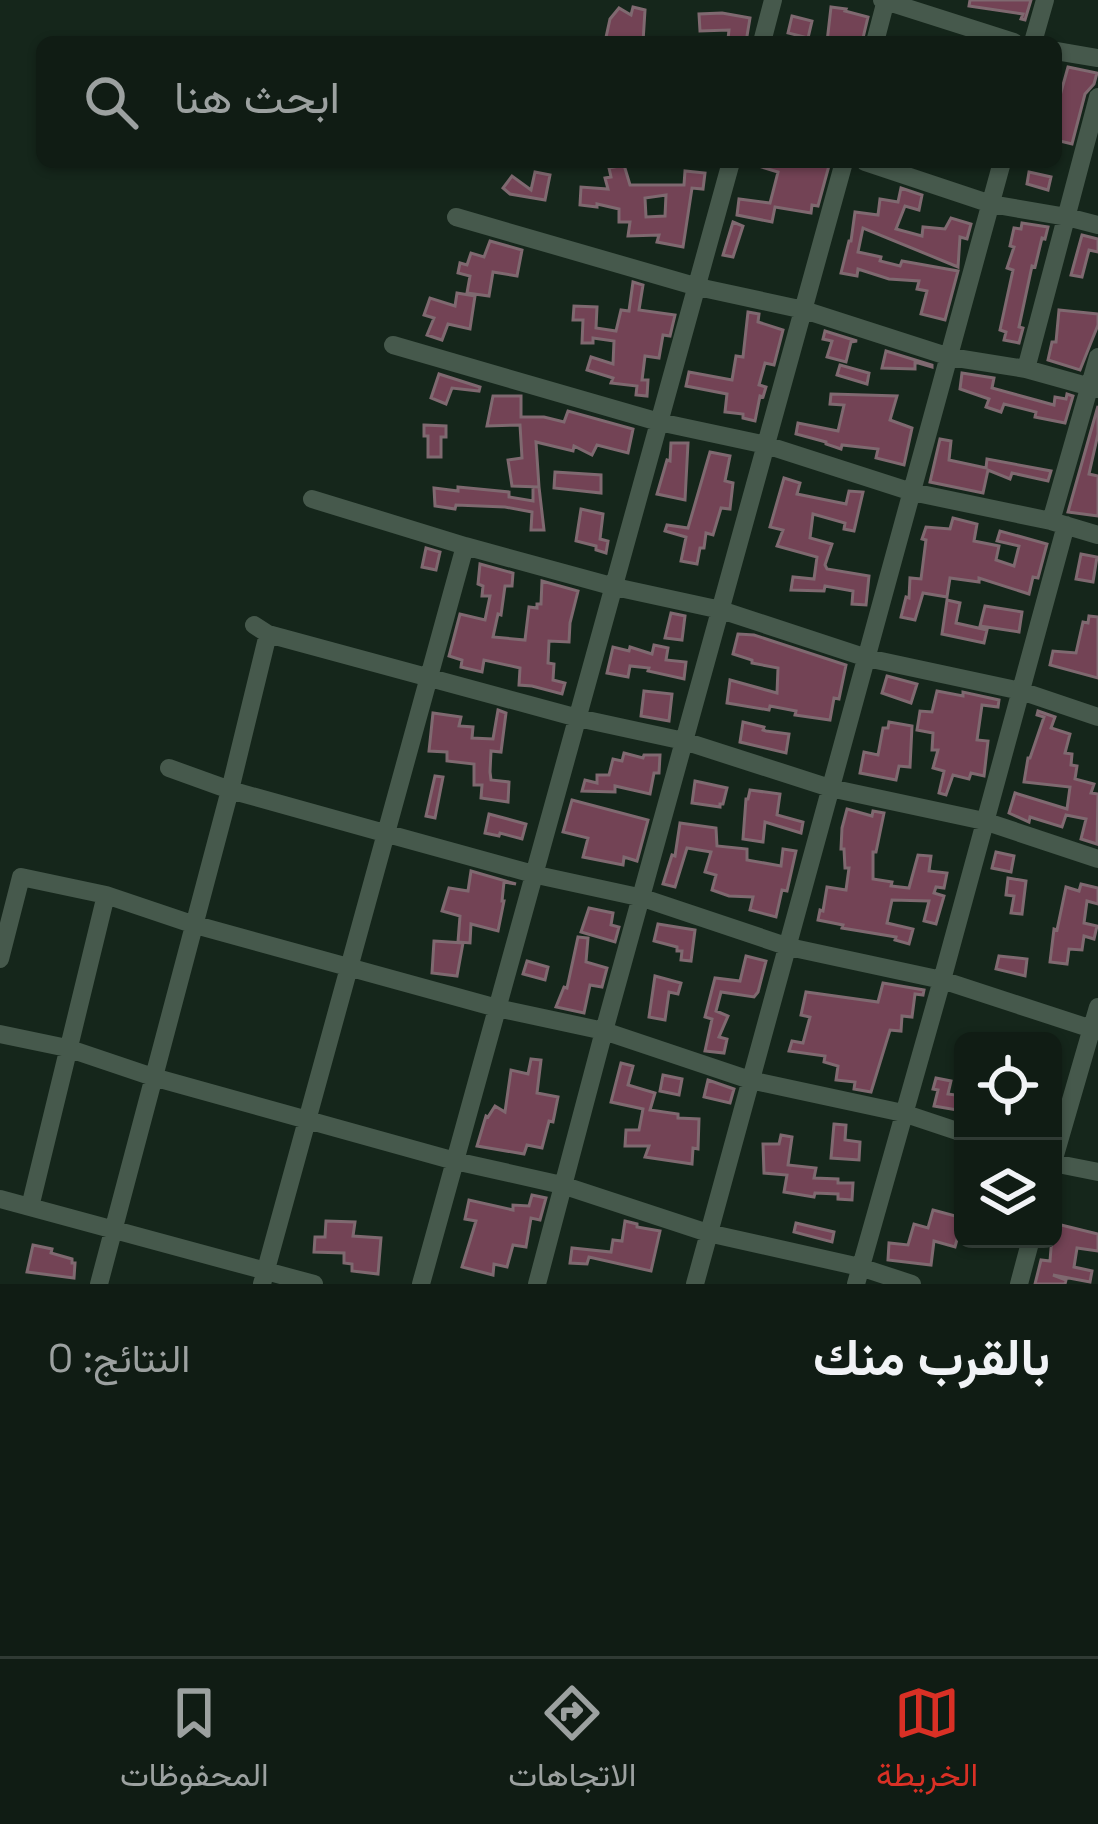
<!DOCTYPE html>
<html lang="ar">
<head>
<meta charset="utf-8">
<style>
	body { margin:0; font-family:"Space Grotesk",Vazirmatn,sans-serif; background:#1e2922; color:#f1f3f6; direction:rtl }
	.controls { position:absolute; right:36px; bottom:36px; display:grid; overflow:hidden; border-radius:18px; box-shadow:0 3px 9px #0004 }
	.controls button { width:108px; height:108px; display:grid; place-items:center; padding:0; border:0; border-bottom:3px solid #303a34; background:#101c14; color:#f1f3f6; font:60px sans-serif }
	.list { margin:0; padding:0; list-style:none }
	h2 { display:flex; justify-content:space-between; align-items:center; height:156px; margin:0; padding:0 48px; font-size:51px }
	h2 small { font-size:39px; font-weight:400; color:#9ca1a0 }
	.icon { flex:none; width:66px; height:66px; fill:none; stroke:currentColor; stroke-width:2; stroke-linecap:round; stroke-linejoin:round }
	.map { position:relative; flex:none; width:1098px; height:1284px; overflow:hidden; direction:ltr }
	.search { position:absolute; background:#101c14; box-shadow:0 3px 9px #0004; left:36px; right:36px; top:36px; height:132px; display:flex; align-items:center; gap:30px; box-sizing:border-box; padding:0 42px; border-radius:18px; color:#9ca1a0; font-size:45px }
	.sheet { height:372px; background:#101c14 }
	nav { display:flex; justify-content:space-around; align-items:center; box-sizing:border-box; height:168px; border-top:3px solid #303a34; background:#101c14; font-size:33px; color:#9ca1a0 }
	nav a { display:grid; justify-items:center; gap:6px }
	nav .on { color:#d93025 }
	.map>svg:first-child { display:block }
	.building { fill:#734355; stroke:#7f6970; stroke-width:3; fill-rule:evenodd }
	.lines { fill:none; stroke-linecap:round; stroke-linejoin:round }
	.minor { stroke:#46594c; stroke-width:18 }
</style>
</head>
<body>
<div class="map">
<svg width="1098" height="1284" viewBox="0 0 1098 1284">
	<rect width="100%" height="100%" fill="#15261b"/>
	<path class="building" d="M970,0h61l-6,20 -4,-1 2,-5 -54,-8z
		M633,7l12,3 -2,32h-38l5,-23 9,-11 12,7z
		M831,7l15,2 -1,2 23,6 -6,25h-35z
		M722,13l28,5 -4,24 -18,-3 1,-9 -29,1 -1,-17z
		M792,16l20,5 -4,17 -20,-5z
		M1068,67l29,6 -3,11 -9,10 -13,50 -16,-4v-30z
		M752,162h78l-12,44 -6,-1 -1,8 -36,-6 -3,15 -35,-7 2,-16 31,4 8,-31 -26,-8z
		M624,165l6,20h54l1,-14 20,2 -2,16 -11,-1 -9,59 -26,-5 2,-7 -31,1 2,-14h-11v-13l-22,-5v3l-17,-2 1,-18 27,2 -3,-11 6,-1 -2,-9zM666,195l-1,21 -19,1 -1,-19z
		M535,172l15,3 -5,25 -35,-6 -7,-6 9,-12 19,14z
		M1029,172l22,5 -3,13 -21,-6z
		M901,188l21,7 -3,15 -14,-4 -9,23 26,7 1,-9 22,2 6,-11 20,6 -4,15 -7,-2 -2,30 -95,-39 -5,24 23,5 -1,4 20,5 2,-5 56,10 -13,49 -24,-6 6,-23 -10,-2 2,-8 -30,-2 -31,-10 -1,7 -16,-3 8,-32h2l4,-29 23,3 2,-16 18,3z
		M733,222l10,4 -10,31 -10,-2z
		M1022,223l26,4 -3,12 -3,-1 -7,29 -3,-1 -13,61 4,1 -4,15 -15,-3 2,-8 -6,-2 13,-60 -6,-2 7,-21 -4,-1 4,-18 7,1z
		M1082,235l16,4v13l-9,-2 -7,27 -11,-2z
		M490,241l32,9 -5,26 -24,-4 -4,24 -22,-3 3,-17 -12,-3 2,-10 7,2 4,-12 13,4z
		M633,282l10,3 -4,25 36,5 -5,21 -7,-1 -4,23 -14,-2 -3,24h6l-1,16 -11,-1 1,-9 -26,-3 2,-5 -26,-8 4,-13 22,7 1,-23 -21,-3v5h-11l1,-23h-10l1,-14 23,1 -1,21 20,3 5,-21 8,1z
		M457,293l18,3 -5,33 -22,-5 -6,16 -15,-5 7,-17 -10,-3 6,-17 25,8z
		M1059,310l39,4v11l-18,45 -32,-10 4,-18h4z
		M748,312l11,2 -1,8 25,8 -9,35 -9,-2 -6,22 7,2 -3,10 -3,-1 -5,25 -12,-3v-4l-18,-2 2,-18 -41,-8 3,-14 43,8 4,-24 7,1z
		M825,331l32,10 -6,1 -5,20 -19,-5 5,-16 -9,-2z
		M886,351l46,14v2l-17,-5v7l-33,-1z
		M840,365l29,8 -2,11 -30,-9z
		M962,373l32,5 -2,10 62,17 1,-8 11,2 1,-5 6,2 -8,27 -30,-6 1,-5 -32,-8 -3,8 -15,-5 3,-8 -29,-10z
		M439,374l41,13 -1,4 -27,-3 -6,16 -15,-6z
		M831,394l66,2 -7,24 22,8 -8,37 -28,-7 2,-9 -36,-4 -1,4 -15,-5v-2l-30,-8 2,-11 40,8 6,-26 -14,-1z
		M493,396h28v21h23l20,5 4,-11 65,18 -5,24 -31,-8 -5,10 -18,-9 -1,5 -37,-9 3,45 -27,-1 -4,-26 14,-2 -2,-33 -33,1z
		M1098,406v28l-9,40 9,2v40l-30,-4z
		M424,425l22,1v11h-5v20h-13v-21h-4z
		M940,439l11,2 -2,19 37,8 1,-9 64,12 -3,10 -36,-8 -2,6 -22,-9 -5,23 -53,-11z
		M671,443h17l-3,57 -28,-6 10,-34 3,1z
		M710,452l20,4 -5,25 8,2 -3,26 -9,-1 -8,27 -7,-2 -2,15h-4l-3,16 -16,-3 5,-24 -21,-6 2,-6 21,3z
		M555,472l46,3v18l-47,-5z
		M784,478l16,5 -3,11 49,10 3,-13 14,1 -9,39 -10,-2 1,-6 -32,-9 -3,24 22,6 -7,21 2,4 42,7 -3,29 -14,-1 1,-13 -28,-5 -1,5 -33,-1 2,-13 21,2 3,-22 -40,-11 6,-16 -13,-3z
		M458,487l51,5v5l24,4v-14h6l5,43h-13l1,-18 -27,-5 -49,-2 -1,4 -20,-3 -1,-18 24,3z
		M581,509l22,5 -3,25 8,2 -2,12 -10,-3v-4l-20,-5z
		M953,518l24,6 -3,17 25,5 -3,14 18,6 5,-20 -22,-5 3,-10 47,13 -9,34 -5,-1 -4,17 -50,-16v4l-29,-4 -3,19 -24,-4 -8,27 -14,-3 5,-20 3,1 1,-20 11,1 5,-39 -4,-1 4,-12 24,2z
		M426,548l14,4 -4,18 -14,-3z
		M1081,554l16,3 -4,25 -17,-3z
		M480,564l33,9 -1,13h-7l-4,29 -3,-1 -5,23 32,3 4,-33 8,1v-4h4l1,-23 36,10 -8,32 -1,19 -20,-1 -1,22 6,1 -1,16 12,3 -3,11 -30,-8 -13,-1 1,-17 -36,-8 -2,12 -21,-5 1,-7 -13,-4 11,-42 25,6 5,-24h-8l1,-10 -5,-2z
		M947,600l13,3 -4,20 31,7 -3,13 -42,-9z
		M985,606l37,6 -3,20 -39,-6z
		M671,613l14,3 -3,24 -17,-2z
		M1089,616l9,1v61l-48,-13 3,-14 23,2 7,-31 5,1z
		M738,634l16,1 92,30 -7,34 -5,-1 -4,22 -35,-5 1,-4 -26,-5 -1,4 -42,-7 3,-23 47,13 1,-25 -26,-5v-3l-19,-6z
		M654,645l14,3 -2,12 20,2 -2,17 -36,-8 1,-3 -19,-2 -2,11 -21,-4 6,-26 16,4 1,-4 22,7z
		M887,676l30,8 -6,19 -29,-10z
		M644,691l28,3 -3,27 -28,-5z
		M937,691l26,5v-4l36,8 -1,7 -16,-2 -5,35 11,1 -4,35 -13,-3 -2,6 -16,-4 -7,20 -7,-2 5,-22 -11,-3 5,-18h-6l1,-17 -16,-3 3,-19 12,1z
		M498,710l8,3 -5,39 -10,-1 -1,21 1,8 18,2 -1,20 -27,-4 1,-13h-8v-21l-27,-3v-9l-18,-1 4,-38 28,4 -2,9 14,1 -1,11 21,1z
		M1038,711l17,6 -4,11 19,6 -5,19 7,1 -1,11 6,1 -2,13 19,5 -3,9 7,1 -1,50 -16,-5 5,-20 -20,-4 -4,12 -32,-10 -1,5 -20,-9 6,-20 52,16 3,-22 -46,-5 4,-24h2l14,-41 -7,-2z
		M743,722l21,5 -1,3 3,1 23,3 -3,19 -46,-11z
		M889,722l23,4 -2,41 -11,-1 -3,14 -36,-7 4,-21 14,3 5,-27h5z
		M624,753l19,5 1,-3h16l-1,18h-5l-4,21 -35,-8v6l-33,-1 3,-11 12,3v-8h12l4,-16 9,2z
		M435,776l8,1 -8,41 -9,-2z
		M695,781l32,7 -4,16h-3v3l-28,-4z
		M750,790l30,4 -3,21 26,7 -2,11 -36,-11 -2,20 -20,-3 3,-40h2z
		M572,800l76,20 -11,41 -13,-4 -1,8 -40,-8 5,-19 -25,-6z
		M847,809l25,7 1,-5 11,2 -8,39h-3v27l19,3 -1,4 18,2 9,-33 13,1 -2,15 18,2 -3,15 -8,-1 -2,6 10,3 -8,28 -12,-3 5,-20 -37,-1 -5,23 26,6 -4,15 -14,-4 1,-3 -54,-9 1,-3 -25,-5 2,-10 3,1 4,-24 19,3 3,-22h-4l-1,-19h-3l1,-21z
		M489,814l37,10 -4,15 -22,-6 -1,3 -14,-3z
		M680,823l36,5 1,18 30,3v11l34,6 2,-17 13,2 -9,40 -5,-1 -6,27 -26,-7 3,-13 -24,-1 -17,-6 4,-15 -11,-3 6,-20 -24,-4 -12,39 -12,-3 9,-29 3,1z
		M996,852l18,4 -3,16 -19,-4z
		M471,871l45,13 -12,-2 -2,19h2l-6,30 -27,-7 -1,19 -12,-1 2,-26 -18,-5 7,-23 19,3z
		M1008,878l18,3 -4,33 -11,-1 3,-17 -8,-1z
		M1081,884l17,4v16l-11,-3 -3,22 13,3 -3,13 -10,-3 -2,14 -13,-1 -2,15 -17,-2 4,-33 3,1 9,-43 13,4z
		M589,908l24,5 -2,12 8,2 -4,15 -34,-10z
		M658,924l37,6 -4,31 -10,-1 1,-9h-5v-4l-23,-6z
		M578,937l10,1 -2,24 21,6 -5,19 -12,-2 -6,28 -28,-6 8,-20 3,1z
		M434,941l29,2 -6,33 -25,-3z
		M746,956l20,5 -8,31 -4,5 -33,-5 -5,19 12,5 -9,21 8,2 -3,14 -19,-2 7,-32 -7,-2 10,-39 25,3z
		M999,956l28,3 -2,17 -29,-7z
		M527,961l21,6 -3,13 -22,-6z
		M655,976l26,7 -3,11 -9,-2 -4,28 -16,-3z
		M883,983l41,7 -1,5 -8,-1 -3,23 -10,-1 -1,15 -11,-1 -19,62 -17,-3 1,-7 -19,-2 2,-14 -14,-4 1,-6 -36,-5 3,-10 11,2 7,-26 -9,-2 5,-23 72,10z
		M531,1059l10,1 -4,33 21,4 -5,25 -4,-1 -7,27 -15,-3 -3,9 -47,-8 9,-30 2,1 7,-11 10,6 6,-42 17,4z
		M621,1063l12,3 -5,19 27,8 -5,17 28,4v4l21,1 -1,30 -5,-1 -1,16 -47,-7 4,-11h-24l1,-16h13l4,-21 -32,-7z
		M663,1075l19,4 -3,16 -19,-4z
		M936,1078l15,3 -3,13 15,2v15l-29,-5 4,-16 -5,-1z
		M708,1080l26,9 -4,14 -26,-6z
		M834,1124l12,1 -1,15 15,2 -1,18 -28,-2z
		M781,1135l11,2 -4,28 28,3 -2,10 24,1v4h15l-1,17 -14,-1v-5l-23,-1 -1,4 -30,-5 3,-17 -23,-2 -1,-29h16z
		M532,1195l14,3 -6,22 -9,-2 -5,29 -13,-2 -6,22 -13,-3 -1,11 -31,-8 14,-46 -11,-2 4,-19 44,10v-5l16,1z
		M933,1210l30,8 -8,29 -21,-6 -3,24 -43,-5 1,-17 19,2 6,-21 14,4z
		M326,1221l29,1 -2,14 28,2 -3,36 -26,-3v-7l-8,-1v-10l-30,-1 1,-15h10z
		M625,1221l12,3v3l23,4 -9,40 -62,-14 -2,7 -17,-1 2,-15 39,4 2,-12 9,1z
		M796,1223l38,9 -2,10 -38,-10z
		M1053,1223l45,11v17l-21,-3 -3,19 18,4 -2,11 -37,-7 13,5 -1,4h-30l6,-24 9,1z
		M33,1245l19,4 -1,4 21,6v4h3l-1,15 -47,-6z"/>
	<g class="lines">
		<path class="minor" d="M882,0l132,42
			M762,42l11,-42
			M875,42l11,-42
			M1033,42l12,-42
			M1056,51l42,7
			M865,162l126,42 76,13 31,8
			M456,217l242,70 106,23 146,47 76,12 72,20
			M393,345l266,77 107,23 146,47 139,29 47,14
			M1026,369l72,-272
			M312,499l153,47 150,41 106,23 146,48 154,33 77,26
			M1051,521l47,-164
			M254,625l14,9 310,84 106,23 146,47 154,33 114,38
			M169,768l61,22 158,44 149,41 106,23 146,49 153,33 156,51
			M0,959l21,-82 85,18 86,29 305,84 107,23 146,49 153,33 60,20
			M0,1034l67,14 86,29 302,84 107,24 146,48 152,34 52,17
			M1053,1162l45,-155
			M1053,1163l45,9
			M0,1199l314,85
			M30,1207l76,-312
			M99,1284l131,-494 38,-156
			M262,1284l203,-738
			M421,1284c103,-374 210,-747 310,-1122
			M537,1284l67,-253 240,-869
			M695,1284l307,-1122
			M856,1284l86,-304 124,-455
			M1019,1284l12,-45"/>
	</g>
</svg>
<div class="controls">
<button><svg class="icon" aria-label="locate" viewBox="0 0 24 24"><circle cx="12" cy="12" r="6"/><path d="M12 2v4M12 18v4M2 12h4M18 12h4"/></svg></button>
<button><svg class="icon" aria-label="layers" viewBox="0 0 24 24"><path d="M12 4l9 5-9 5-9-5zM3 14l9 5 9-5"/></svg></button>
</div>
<div class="search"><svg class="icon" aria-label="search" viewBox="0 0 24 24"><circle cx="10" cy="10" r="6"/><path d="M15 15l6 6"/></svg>ابحث هنا</div>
</div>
<section class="sheet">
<h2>بالقرب منك<small>النتائج: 0</small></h2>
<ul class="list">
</ul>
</section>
<nav>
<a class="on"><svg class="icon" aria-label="map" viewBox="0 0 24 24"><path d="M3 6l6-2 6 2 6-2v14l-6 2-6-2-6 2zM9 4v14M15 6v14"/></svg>الخريطة</a>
<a><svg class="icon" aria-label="directions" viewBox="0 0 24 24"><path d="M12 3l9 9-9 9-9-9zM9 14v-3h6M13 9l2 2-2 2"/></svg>الاتجاهات</a>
<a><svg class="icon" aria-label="saved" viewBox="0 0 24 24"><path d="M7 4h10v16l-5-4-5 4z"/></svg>المحفوظات</a>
</nav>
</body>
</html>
